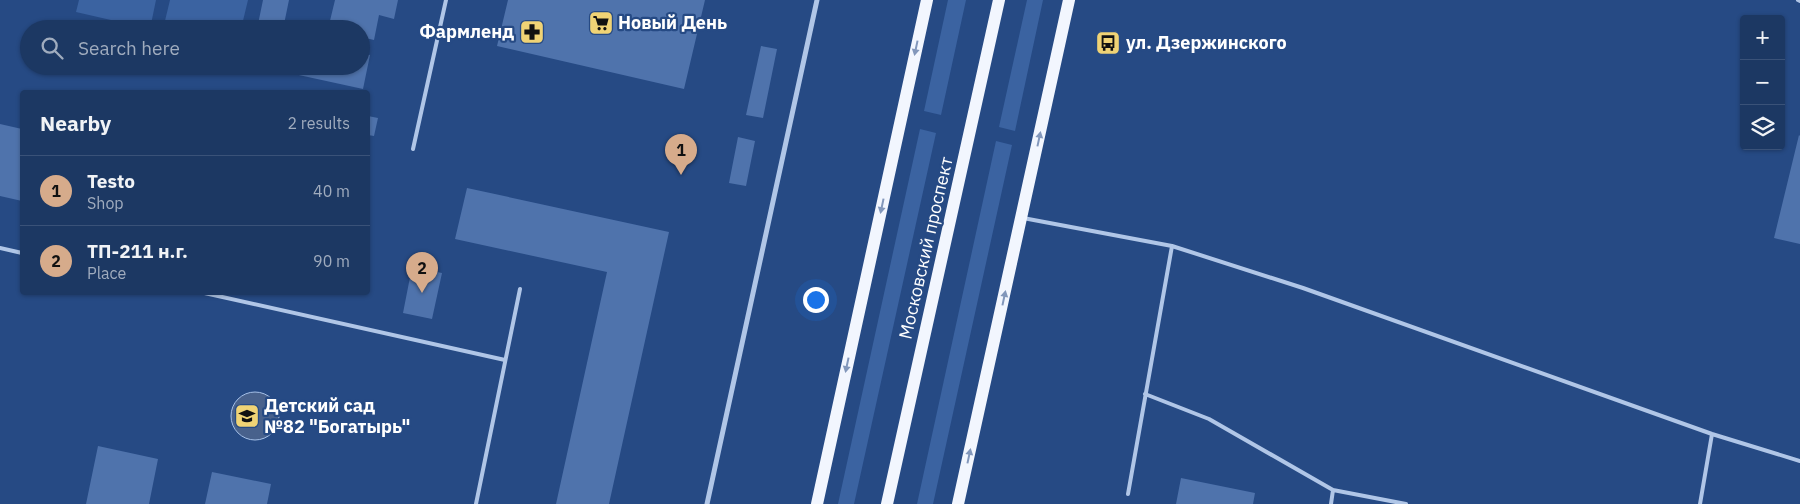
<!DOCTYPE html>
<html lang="en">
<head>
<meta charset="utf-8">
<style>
	body { margin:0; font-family:"IBM Plex Sans",sans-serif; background:#29436c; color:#f1f3f6 }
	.controls { position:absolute; right:15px; top:15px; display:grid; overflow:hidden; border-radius:5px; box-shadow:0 1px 4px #0004 }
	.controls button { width:45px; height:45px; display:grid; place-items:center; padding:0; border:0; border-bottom:1px solid #3a5278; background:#1c3863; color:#f1f3f6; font:25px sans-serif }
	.you { position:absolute; left:815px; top:299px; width:18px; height:18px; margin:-12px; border:4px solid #fff; border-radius:50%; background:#1a73e8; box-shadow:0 0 0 8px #1a73e833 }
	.badge { display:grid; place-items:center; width:32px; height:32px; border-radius:50%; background:#d6ab8b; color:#111; font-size:16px; font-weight:700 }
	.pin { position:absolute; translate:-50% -41px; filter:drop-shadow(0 1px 2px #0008) }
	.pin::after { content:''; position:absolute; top:26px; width:18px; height:15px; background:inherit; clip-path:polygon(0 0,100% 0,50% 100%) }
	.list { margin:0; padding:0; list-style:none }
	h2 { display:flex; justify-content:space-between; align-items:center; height:65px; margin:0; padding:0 20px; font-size:21px }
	h2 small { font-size:16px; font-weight:400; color:#a0acbe }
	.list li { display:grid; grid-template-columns:32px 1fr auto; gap:15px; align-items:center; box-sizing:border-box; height:70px; padding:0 20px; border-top:1px solid #3a5278 }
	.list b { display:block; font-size:19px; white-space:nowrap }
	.list p { margin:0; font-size:16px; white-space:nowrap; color:#a0acbe }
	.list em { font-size:16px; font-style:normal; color:#a0acbe }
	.icon { flex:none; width:28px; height:28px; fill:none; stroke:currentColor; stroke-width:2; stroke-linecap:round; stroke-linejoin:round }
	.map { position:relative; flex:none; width:1800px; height:504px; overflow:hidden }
	.search { position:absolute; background:#1c3863; box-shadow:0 1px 4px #0004; left:20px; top:20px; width:350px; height:55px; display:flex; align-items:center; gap:12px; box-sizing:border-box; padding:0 18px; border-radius:28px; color:#a0acbe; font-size:19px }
	.panel { position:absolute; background:#1c3863; box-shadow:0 1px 4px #0004; left:20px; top:90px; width:350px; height:205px; border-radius:5px }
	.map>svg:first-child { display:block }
	.green { fill:#3b63a1 }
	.water { fill:#48618c; stroke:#a5c0e8 }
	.building { fill:#4f73ac }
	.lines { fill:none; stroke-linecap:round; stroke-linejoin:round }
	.lane { stroke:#b0c6e7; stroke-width:4 }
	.street { stroke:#b0c6e7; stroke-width:5 }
	.primary { stroke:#f2f6fe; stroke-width:12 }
	.oneway { fill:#8297bb }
	.labels { text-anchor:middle; stroke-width:4.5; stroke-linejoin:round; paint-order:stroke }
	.poi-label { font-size:18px; font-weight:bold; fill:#fff; stroke:#264a84; text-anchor:start }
	.street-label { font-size:18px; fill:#fff; stroke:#264a84 }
</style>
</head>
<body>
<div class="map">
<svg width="1800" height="504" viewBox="0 0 1800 504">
	<rect width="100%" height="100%" fill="#264a84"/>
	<path class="green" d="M79,0h77l-6,29 -74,-17z
		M170,0h78l-7,29h-78z
		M948,0h18l-25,115 -17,-4z
		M1027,0h16l-28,131 -16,-4z
		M920,129l16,4 -82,371h-16z
		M996,141l16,4 -79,359h-16z"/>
	<path class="water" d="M231 416a24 24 0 1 1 48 0a24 24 0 1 1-48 0Z"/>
	<path class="building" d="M263,0h26l-6,29h-26z
		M335,0h63l-4,19 -15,-4 -5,25 -13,-3v-8h-33z
		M508,0h197l-21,89 -187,-43z
		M761,46l16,3 -14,69 -17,-3z
		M361,53l9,2 -7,34 -101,-22 99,-1z
		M368,116l10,2 -4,18 -6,-1z
		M0,124l22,5v72l-22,-5z
		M1799,135l1,1v108l-26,-6z
		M738,137l17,4 -9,45 -17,-3z
		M467,188l202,44 -60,272h-53l51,-232 -152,-33z
		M412,267l30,6 -10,46 -29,-6z
		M98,446l60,13 -9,45h-63z
		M212,472l59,12 -4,20h-62z
		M1181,478l74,15 -2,11h-77z"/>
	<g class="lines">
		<path class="lane" d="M1798,0l2,1
			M413,149l33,-149
			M1023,218l149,28 131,42 409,146 88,27
			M0,248l22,5
			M200,292l305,68
			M1145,394l64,25 124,71
			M1128,494l44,-248
			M476,504l44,-215
			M1331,504l2,-14 73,14
			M1700,504l12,-70"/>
		<path class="street" d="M707,504l110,-504"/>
		<path class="primary" d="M817,504l110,-504
			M887,504l112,-504
			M958,504l111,-504"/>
	</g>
	<defs><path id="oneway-solid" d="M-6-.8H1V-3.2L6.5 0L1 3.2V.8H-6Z" transform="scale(1.25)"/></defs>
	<g class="oneway">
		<use href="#oneway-solid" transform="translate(916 48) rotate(102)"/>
		<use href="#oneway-solid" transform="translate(1039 139) rotate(-78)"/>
		<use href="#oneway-solid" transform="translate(882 206) rotate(102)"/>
		<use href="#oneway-solid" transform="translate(1004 298) rotate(-78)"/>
		<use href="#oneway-solid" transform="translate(847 365) rotate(102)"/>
		<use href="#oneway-solid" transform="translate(969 456) rotate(-78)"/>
	</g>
	<defs>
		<symbol id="supermarket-square" viewBox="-11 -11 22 22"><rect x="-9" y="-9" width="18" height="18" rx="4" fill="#f0d375" stroke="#264a84"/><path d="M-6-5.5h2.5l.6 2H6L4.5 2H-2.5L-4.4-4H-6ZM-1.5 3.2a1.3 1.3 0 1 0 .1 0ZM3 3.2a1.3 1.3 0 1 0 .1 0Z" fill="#111"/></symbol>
		<symbol id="pharmacy-square" viewBox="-11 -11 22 22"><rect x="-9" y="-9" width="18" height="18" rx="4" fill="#f0d375" stroke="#264a84"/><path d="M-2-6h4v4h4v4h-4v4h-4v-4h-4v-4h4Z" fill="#111"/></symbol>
		<symbol id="bus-square" viewBox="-11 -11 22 22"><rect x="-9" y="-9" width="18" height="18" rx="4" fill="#f0d375" stroke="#264a84"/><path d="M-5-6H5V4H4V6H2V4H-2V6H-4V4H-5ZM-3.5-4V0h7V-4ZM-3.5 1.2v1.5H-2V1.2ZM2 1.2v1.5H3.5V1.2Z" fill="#111"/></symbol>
		<symbol id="school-square" viewBox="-11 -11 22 22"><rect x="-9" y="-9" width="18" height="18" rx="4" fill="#f0d375" stroke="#264a84"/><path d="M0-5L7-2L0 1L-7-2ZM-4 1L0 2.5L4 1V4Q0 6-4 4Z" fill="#111"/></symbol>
	</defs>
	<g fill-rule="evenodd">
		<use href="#supermarket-square" x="587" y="9" width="28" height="28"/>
		<use href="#pharmacy-square" x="518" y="18" width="28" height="28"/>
		<use href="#bus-square" x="1094" y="29" width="28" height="28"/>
		<use href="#school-square" x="233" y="402" width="28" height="28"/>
	</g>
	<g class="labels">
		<g class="poi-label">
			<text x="618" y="29">Новый День</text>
			<text x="514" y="38" text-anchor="end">Фармленд</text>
			<text x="1126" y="49">ул. Дзержинского</text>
			<text x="264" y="412">Детский сад<tspan x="264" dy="21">№82 "Богатырь"</tspan></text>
		</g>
		<g class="street-label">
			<text transform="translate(926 248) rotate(-77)" y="6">Московский проспект</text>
		</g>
	</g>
</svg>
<div class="controls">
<button>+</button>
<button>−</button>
<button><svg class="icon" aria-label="layers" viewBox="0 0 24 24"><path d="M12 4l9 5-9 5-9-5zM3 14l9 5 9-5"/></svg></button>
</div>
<div class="you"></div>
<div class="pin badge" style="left:681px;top:175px">1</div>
<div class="pin badge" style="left:422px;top:293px">2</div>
<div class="search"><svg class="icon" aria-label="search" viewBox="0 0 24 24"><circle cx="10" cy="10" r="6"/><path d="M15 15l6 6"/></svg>Search here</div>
<section class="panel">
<h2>Nearby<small>2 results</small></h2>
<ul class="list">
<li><span class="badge">1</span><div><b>Testo</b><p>Shop</p></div><em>40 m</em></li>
<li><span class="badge">2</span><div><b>ТП-211 н.г.</b><p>Place</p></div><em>90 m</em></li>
</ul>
</section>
</div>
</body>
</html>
